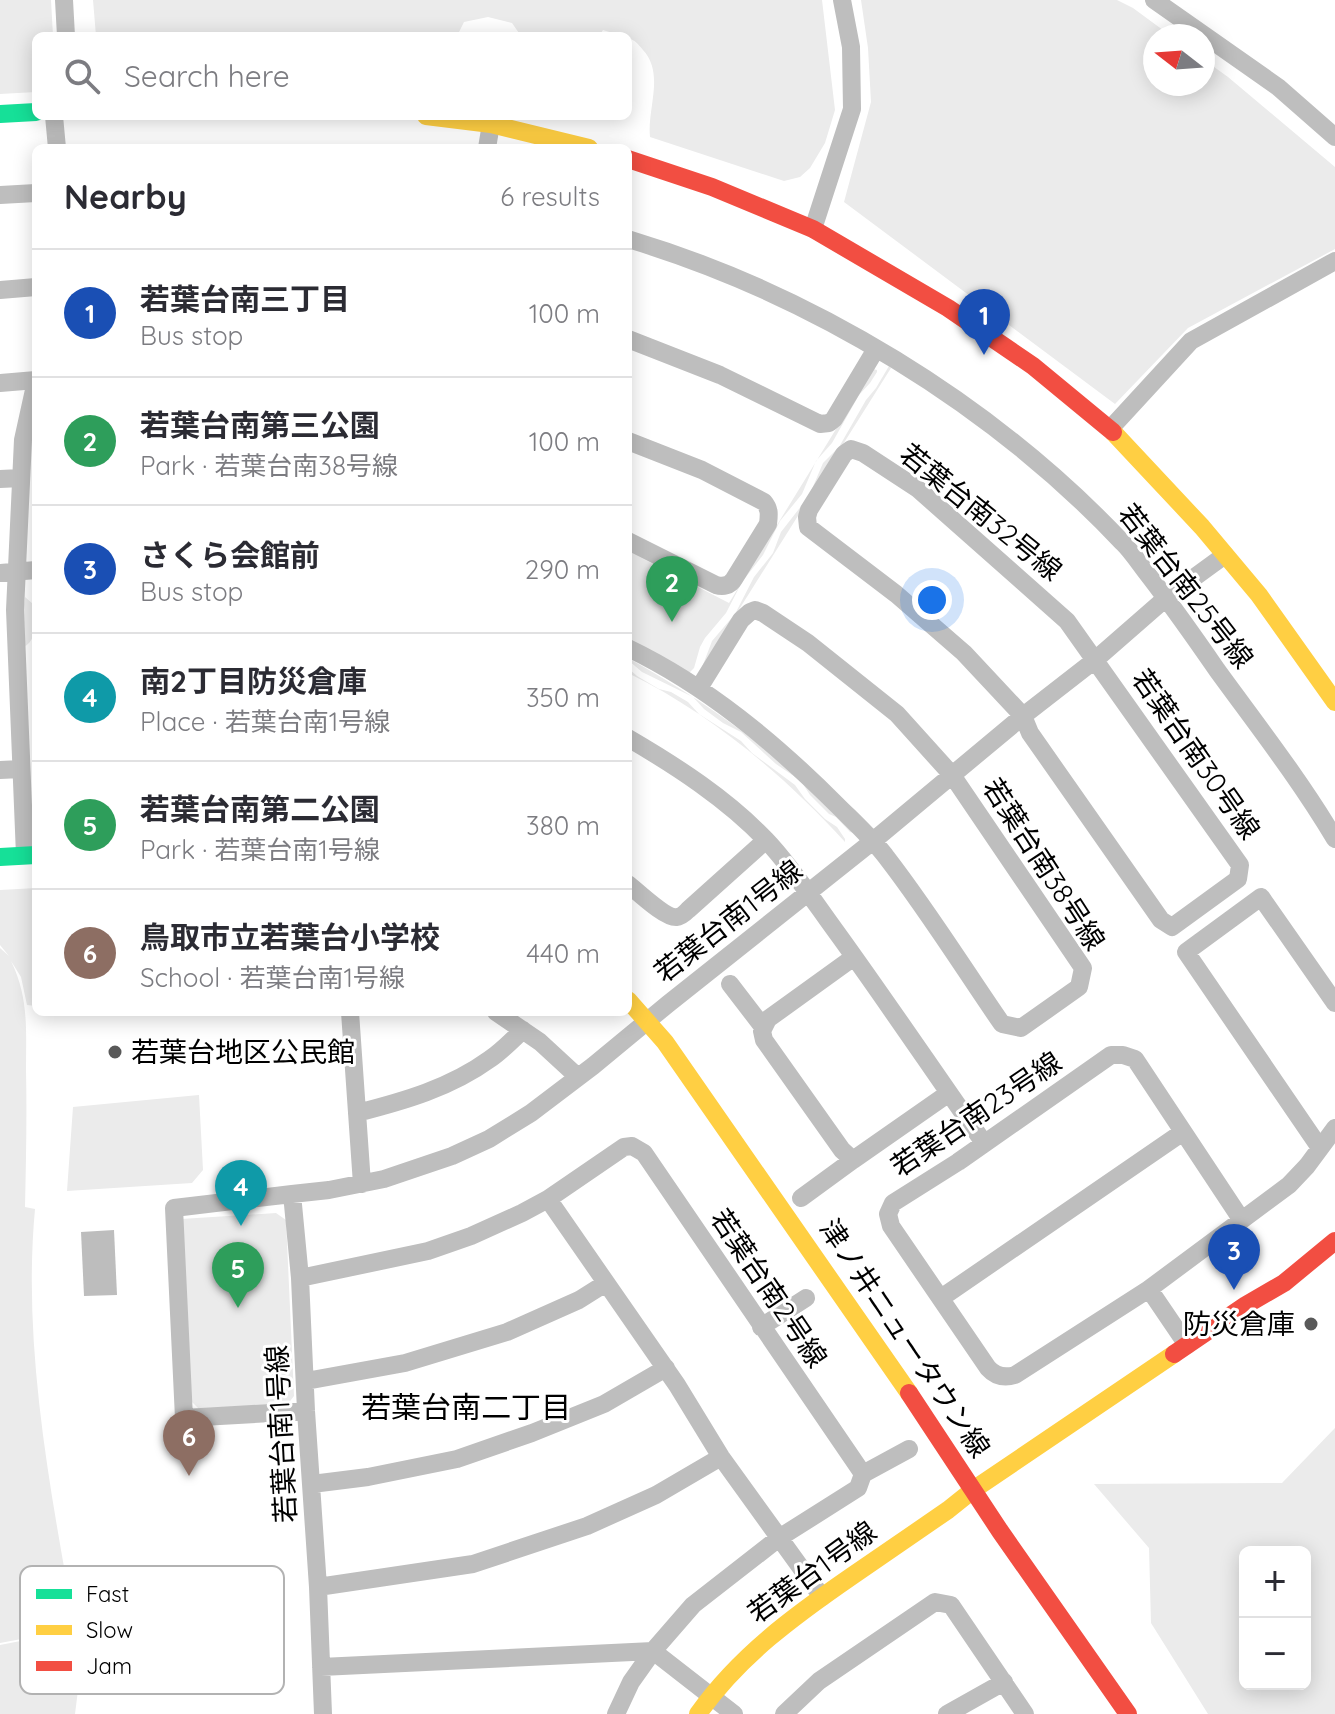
<!DOCTYPE html>
<html lang="en">
<head>
<meta charset="utf-8">
<style>
	body { margin:0; font-family:Quicksand,"Noto Sans JP",sans-serif; background:#f7f7f7; color:#2b2b33 }
	.controls { position:absolute; right:24px; bottom:24px; display:grid; overflow:hidden; border-radius:12px; box-shadow:0 4px 20px #0003 }
	.controls button { width:72px; height:72px; display:grid; place-items:center; padding:0; border:0; border-bottom:2px solid #e1e1e2; background:#fff; color:#2b2b33; font:40px sans-serif }
	.compass { position:absolute; left:1143px; top:24px; width:72px; height:72px; border-radius:50%; background:#fff; box-shadow:0 4px 20px #0003; rotate:287deg }
	.you { position:absolute; left:932px; top:600px; width:28px; height:28px; margin:-20px; border:6px solid #fff; border-radius:50%; background:#1a73e8; box-shadow:0 0 0 12px #1a73e833 }
	.badge { display:grid; place-items:center; width:52px; height:52px; border-radius:50%; background:#b45309; color:#fff; font-size:26px; font-weight:700 }
	.pin { position:absolute; translate:-50% -66px; filter:drop-shadow(0 2px 4px #0008) }
	.pin::after { content:''; position:absolute; top:42px; width:28px; height:24px; background:inherit; clip-path:polygon(0 0,100% 0,50% 100%) }
	.list { margin:0; padding:0; list-style:none }
	h2 { display:flex; justify-content:space-between; align-items:center; height:104px; margin:0; padding:0 32px; font-size:34px }
	h2 small { font-size:26px; font-weight:400; color:#7c7c81 }
	.list li { display:grid; grid-template-columns:52px 1fr auto; gap:24px; align-items:center; box-sizing:border-box; height:128px; padding:0 32px; border-top:2px solid #e1e1e2 }
	.list b { display:block; font-size:30px; white-space:nowrap }
	.list p { margin:0; font-size:26px; white-space:nowrap; color:#7c7c81 }
	.list em { font-size:26px; font-style:normal; color:#7c7c81 }
	.icon { flex:none; width:44px; height:44px; fill:none; stroke:currentColor; stroke-width:2; stroke-linecap:round; stroke-linejoin:round }
	.map { position:relative; flex:none; width:1335px; height:1714px; overflow:hidden }
	.search { position:absolute; background:#fff; box-shadow:0 4px 20px #0003; left:32px; top:32px; width:600px; height:88px; display:flex; align-items:center; gap:20px; box-sizing:border-box; padding:0 28px; border-radius:12px; color:#7c7c81; font-size:30px }
	.panel { position:absolute; background:#fff; box-shadow:0 4px 20px #0003; left:32px; top:144px; width:600px; height:872px; border-radius:12px }
	.map>svg:first-child { display:block }
	.green { fill:#ebebeb; fill-rule:evenodd }
	.water { fill:#bdbdbd }
	.lines { fill:none; stroke-linecap:round; stroke-linejoin:round }
	.street { stroke:#bebebe; stroke-width:18 }
	.fast { stroke:#16e098; stroke-width:18 }
	.slow { stroke:#ffcf43; stroke-width:18 }
	.jam { stroke:#f24e42; stroke-width:18 }
	.poi-dot { fill:#595959; stroke:#fff; stroke-width:3 }
	.labels { text-anchor:middle; stroke-width:6; stroke-linejoin:round; paint-order:stroke }
	.street-label { font-size:28px; fill:#000; stroke:#fff }
	.poi-label { font-size:28px; fill:#000; stroke:#fff; text-anchor:start }
	.neighbourhood-label { font-size:30px; fill:#000; stroke:#fff }
	.key { fill:#fff; stroke:#b2b2b2; stroke-width:2 }
	.key-label { font-size:22px; fill:#000 }
</style>
</head>
<body>
<div class="map">
<svg width="1335" height="1714" viewBox="0 0 1335 1714">
	<rect width="100%" height="100%" fill="#fff"/>
	<path class="green" d="M0,0h51l2,36h-17v56l-36,2z
		M93,0h729l13,110 -10,33 -15,25 -10,9 -16,4 -134,-44c-3,-29 15,-63 -7,-87 -5,-6 -8,-10 -15,-12v-2h-6l-19,-6 -4,6h-78l-9,-13 -24,-6 -24,5 -7,14h-361z
		M861,0h256l16,8 38,28h-16v48h48v-25l25,18 107,90v82l-147,79 -73,76 -271,-202 27,-100 -3,-54z
		M889,366l2,2 -190,302 11,-29 23,-27 19,-37 19,-24 8,-21 28,-36 14,-33 16,-16 27,-47 10,-12z
		M873,369l4,1v2l-7,11 -11,12 -27,48 -16,18 -14,33 -22,27 -17,34 -21,27 -16,31 -21,25 -5,9 -6,21 -6,6 -60,-33v-90l101,52z
		M25,597l8,7c1,15 6,35 -9,43l-2,-27z
		M628,658c85,47 161,103 226,175l-4,-1 -14,-15 -7,-3 -19,-19 -9,-14 -25,-17 -35,-32 -18,-9 -19,-14 -11,-12 -51,-25 -14,-12z
		M628,668l9,8 22,13 12,3 17,10 11,12 42,27 11,12 43,32 10,14 20,20 12,8 8,12v3c-61,-67 -135,-129 -217,-169z
		M36,888v118l-9,-1 -6,-28 -10,-16c18,37 15,69 15,109 1,46 0,91 -1,137l10,2c-13,138 16,284 40,420l-75,14v-695l9,8 -9,-11v-55z
		M199,1095l4,75 -11,13 -125,8 6,-84z
		M276,1213l10,7 8,176 -7,9 -88,4 -8,-8 -10,-182z
		M1335,1428v286h-127l-57,-91 -2,-75 -55,-64 188,-1zM1245,1552h60v132h-60z
		M77,1630l3,44 -5,40h-75v-69z"/>
	<path class="water" d="M114,1230l3,65 -33,1 -3,-64z"/>
	<g class="lines">
		<path class="street" d="M64,0l2,36
			M1154,0l124,87 57,50
			M54,116l3,32
			M487,148l4,-24
			M0,195l36,-2
			M813,229l39,-120 -1,-62 -9,-47
			M628,239c183,55 364,165 495,304 10,10 18,23 27,34 23,30 45,61 67,93 40,55 83,110 118,169
			M0,290l36,-3
			M628,339l92,36 100,49 9,-1 5,-4 42,-70
			M0,383l36,-3
			M1110,429l81,-88 144,-80
			M628,441l74,29 62,32c6,7 5,13 4,22l-34,55c-4,7 -11,8 -18,6l-88,-44
			M851,449l12,4 55,36 149,132 173,244 -2,14 -66,48 -11,-7 -131,-187 -7,-17 -59,-63 -68,-59 -88,-67 -1,-10 2,-7 35,-56z
			M0,479l21,-1
			M0,573l36,-3
			M628,648c79,38 147,95 209,157 17,17 36,34 50,53 41,53 77,111 115,166l19,4 58,-41 4,-19 -131,-193 -55,-61 -89,-71 -45,-30 -8,-3 -5,2 -9,8 -42,68
			M628,738c48,28 99,61 138,102 26,27 51,66 74,97 49,68 96,138 144,206
			M0,770l21,-1
			M25,855l-10,-245 8,-170 13,-59
			M628,884c10,8 38,35 49,33 4,0 9,-5 11,-7l78,-70
			M854,957l-86,62 -6,12 2,9 78,110 11,10 96,-67
			M730,984l33,43
			M350,1012l12,172
			M496,1012l44,30 38,35
			M357,1113c47,-12 93,-25 133,-54 12,-8 22,-19 33,-29
			M1320,1148l-134,-196 75,-55 74,106
			M292,1194l-118,14 10,210 122,-7
			M801,1198l52,-38
			M548,1199l129,186 44,72 101,140
			M300,1278l128,-27 43,-15 51,-23 26,-14 76,-52 8,-1 12,7 219,321 -5,14 -79,50 -86,67 -40,46 -22,31 -15,32
			M1149,1289l-134,86c-10,3 -19,2 -27,-7l-97,-142 -3,-12 5,-11 65,-41 153,-107h12l12,4 106,160
			M941,1298l242,-166
			M761,1327l45,-29
			M1187,1345l-38,-56 140,-104 18,-19 28,-38
			M306,1381l99,-18 102,-31 72,-32 27,-17
			M863,1474l46,-25
			M312,1484l56,-7 89,-18 75,-26 72,-29 62,-36
			M318,1587l155,-23 114,-38 69,-31 65,-38
			M321,1667l332,-16 81,63
			M323,1714l-5,-127 -12,-176 -6,-133 -8,-84 37,-4 55,-11 68,-23 37,-17 42,-26 62,-47 75,-62 205,-163 150,-125 72,-56 71,-62 59,-43
			M784,1714l35,-33 116,-79 16,3 74,109
			M947,1714l57,-32"/>
		<path class="fast" d="M0,114l36,-2
			M0,857l36,-2"/>
		<path class="slow" d="M426,116l65,8 98,24
			M1113,432l89,95 57,68 76,107
			M628,1000l37,42 244,351
			M698,1714c41,-58 96,-98 154,-138 32,-22 64,-44 96,-66l25,-20 201,-136"/>
		<path class="jam" d="M628,159l84,28 101,42 135,79 85,58 80,66
			M1174,1354l72,-49 38,-22 51,-42
			M909,1393l91,138 128,183"/>
	</g>
	<g class="poi-dot">
		<circle cx="115" cy="1052" r="8"/>
		<circle cx="1311" cy="1324" r="8"/>
	</g>
	<g class="labels">
		<g class="street-label">
			<text transform="translate(981 512) rotate(39)" y="10">若葉台南32号線</text>
			<text transform="translate(1186 586) rotate(52)" y="10">若葉台南25号線</text>
			<text transform="translate(1196 754) rotate(55)" y="10">若葉台南30号線</text>
			<text transform="translate(1044 864) rotate(57)" y="10">若葉台南38号線</text>
			<text transform="translate(728 921) rotate(-38)" y="10">若葉台南1号線</text>
			<text transform="translate(976 1114) rotate(-34)" y="10">若葉台南23号線</text>
			<text transform="translate(769 1288) rotate(56)" y="10">若葉台南2号線</text>
			<text transform="translate(905 1338) rotate(56)" y="10">津ノ井ニュータウン線</text>
			<text transform="translate(281 1434) rotate(-93)" y="10">若葉台南1号線</text>
			<text transform="translate(812 1572) rotate(-36)" y="10">若葉台1号線</text>
		</g>
		<g class="poi-label">
			<text x="131" y="1062">若葉台地区公民館</text>
			<text x="1295" y="1334" text-anchor="end">防災倉庫</text>
		</g>
		<g class="neighbourhood-label">
			<text x="466" y="1418">若葉台南二丁目</text>
		</g>
	</g>
	<rect x="20" y="1566" width="264" height="128" rx="12" class="key"/>
	<rect x="36" y="1589" width="36" height="10" fill="#16e098"/>
	<rect x="36" y="1625" width="36" height="10" fill="#ffcf43"/>
	<rect x="36" y="1661" width="36" height="10" fill="#f24e42"/>
	<g class="key-label">
		<text x="86" y="1602">Fast</text>
		<text x="86" y="1638">Slow</text>
		<text x="86" y="1674">Jam</text>
	</g>
</svg>
<div class="controls">
<button>+</button>
<button>−</button>
</div>
<svg class="compass" viewBox="-18 -18 36 36"><path d="M0-13l5 13h-10z" fill="#e53935"/><path d="M0 13l5-13h-10z" fill="#7c7c81"/></svg>
<div class="you"></div>
<div class="pin badge" style="left:984px;top:355px;background:#1a4fb4">1</div>
<div class="pin badge" style="left:672px;top:622px;background:#2e9e5b">2</div>
<div class="pin badge" style="left:1234px;top:1290px;background:#1a4fb4">3</div>
<div class="pin badge" style="left:241px;top:1226px;background:#0f9aa8">4</div>
<div class="pin badge" style="left:238px;top:1308px;background:#2e9e5b">5</div>
<div class="pin badge" style="left:189px;top:1476px;background:#8d6e63">6</div>
<div class="search"><svg class="icon" aria-label="search" viewBox="0 0 24 24"><circle cx="10" cy="10" r="6"/><path d="M15 15l6 6"/></svg>Search here</div>
<section class="panel">
<h2>Nearby<small>6 results</small></h2>
<ul class="list">
<li><span class="badge" style="background:#1a4fb4">1</span><div><b>若葉台南三丁目</b><p>Bus stop</p></div><em>100 m</em></li>
<li><span class="badge" style="background:#2e9e5b">2</span><div><b>若葉台南第三公園</b><p>Park · 若葉台南38号線</p></div><em>100 m</em></li>
<li><span class="badge" style="background:#1a4fb4">3</span><div><b>さくら会館前</b><p>Bus stop</p></div><em>290 m</em></li>
<li><span class="badge" style="background:#0f9aa8">4</span><div><b>南2丁目防災倉庫</b><p>Place · 若葉台南1号線</p></div><em>350 m</em></li>
<li><span class="badge" style="background:#2e9e5b">5</span><div><b>若葉台南第二公園</b><p>Park · 若葉台南1号線</p></div><em>380 m</em></li>
<li><span class="badge" style="background:#8d6e63">6</span><div><b>鳥取市立若葉台小学校</b><p>School · 若葉台南1号線</p></div><em>440 m</em></li>
</ul>
</section>
</div>
</body>
</html>
